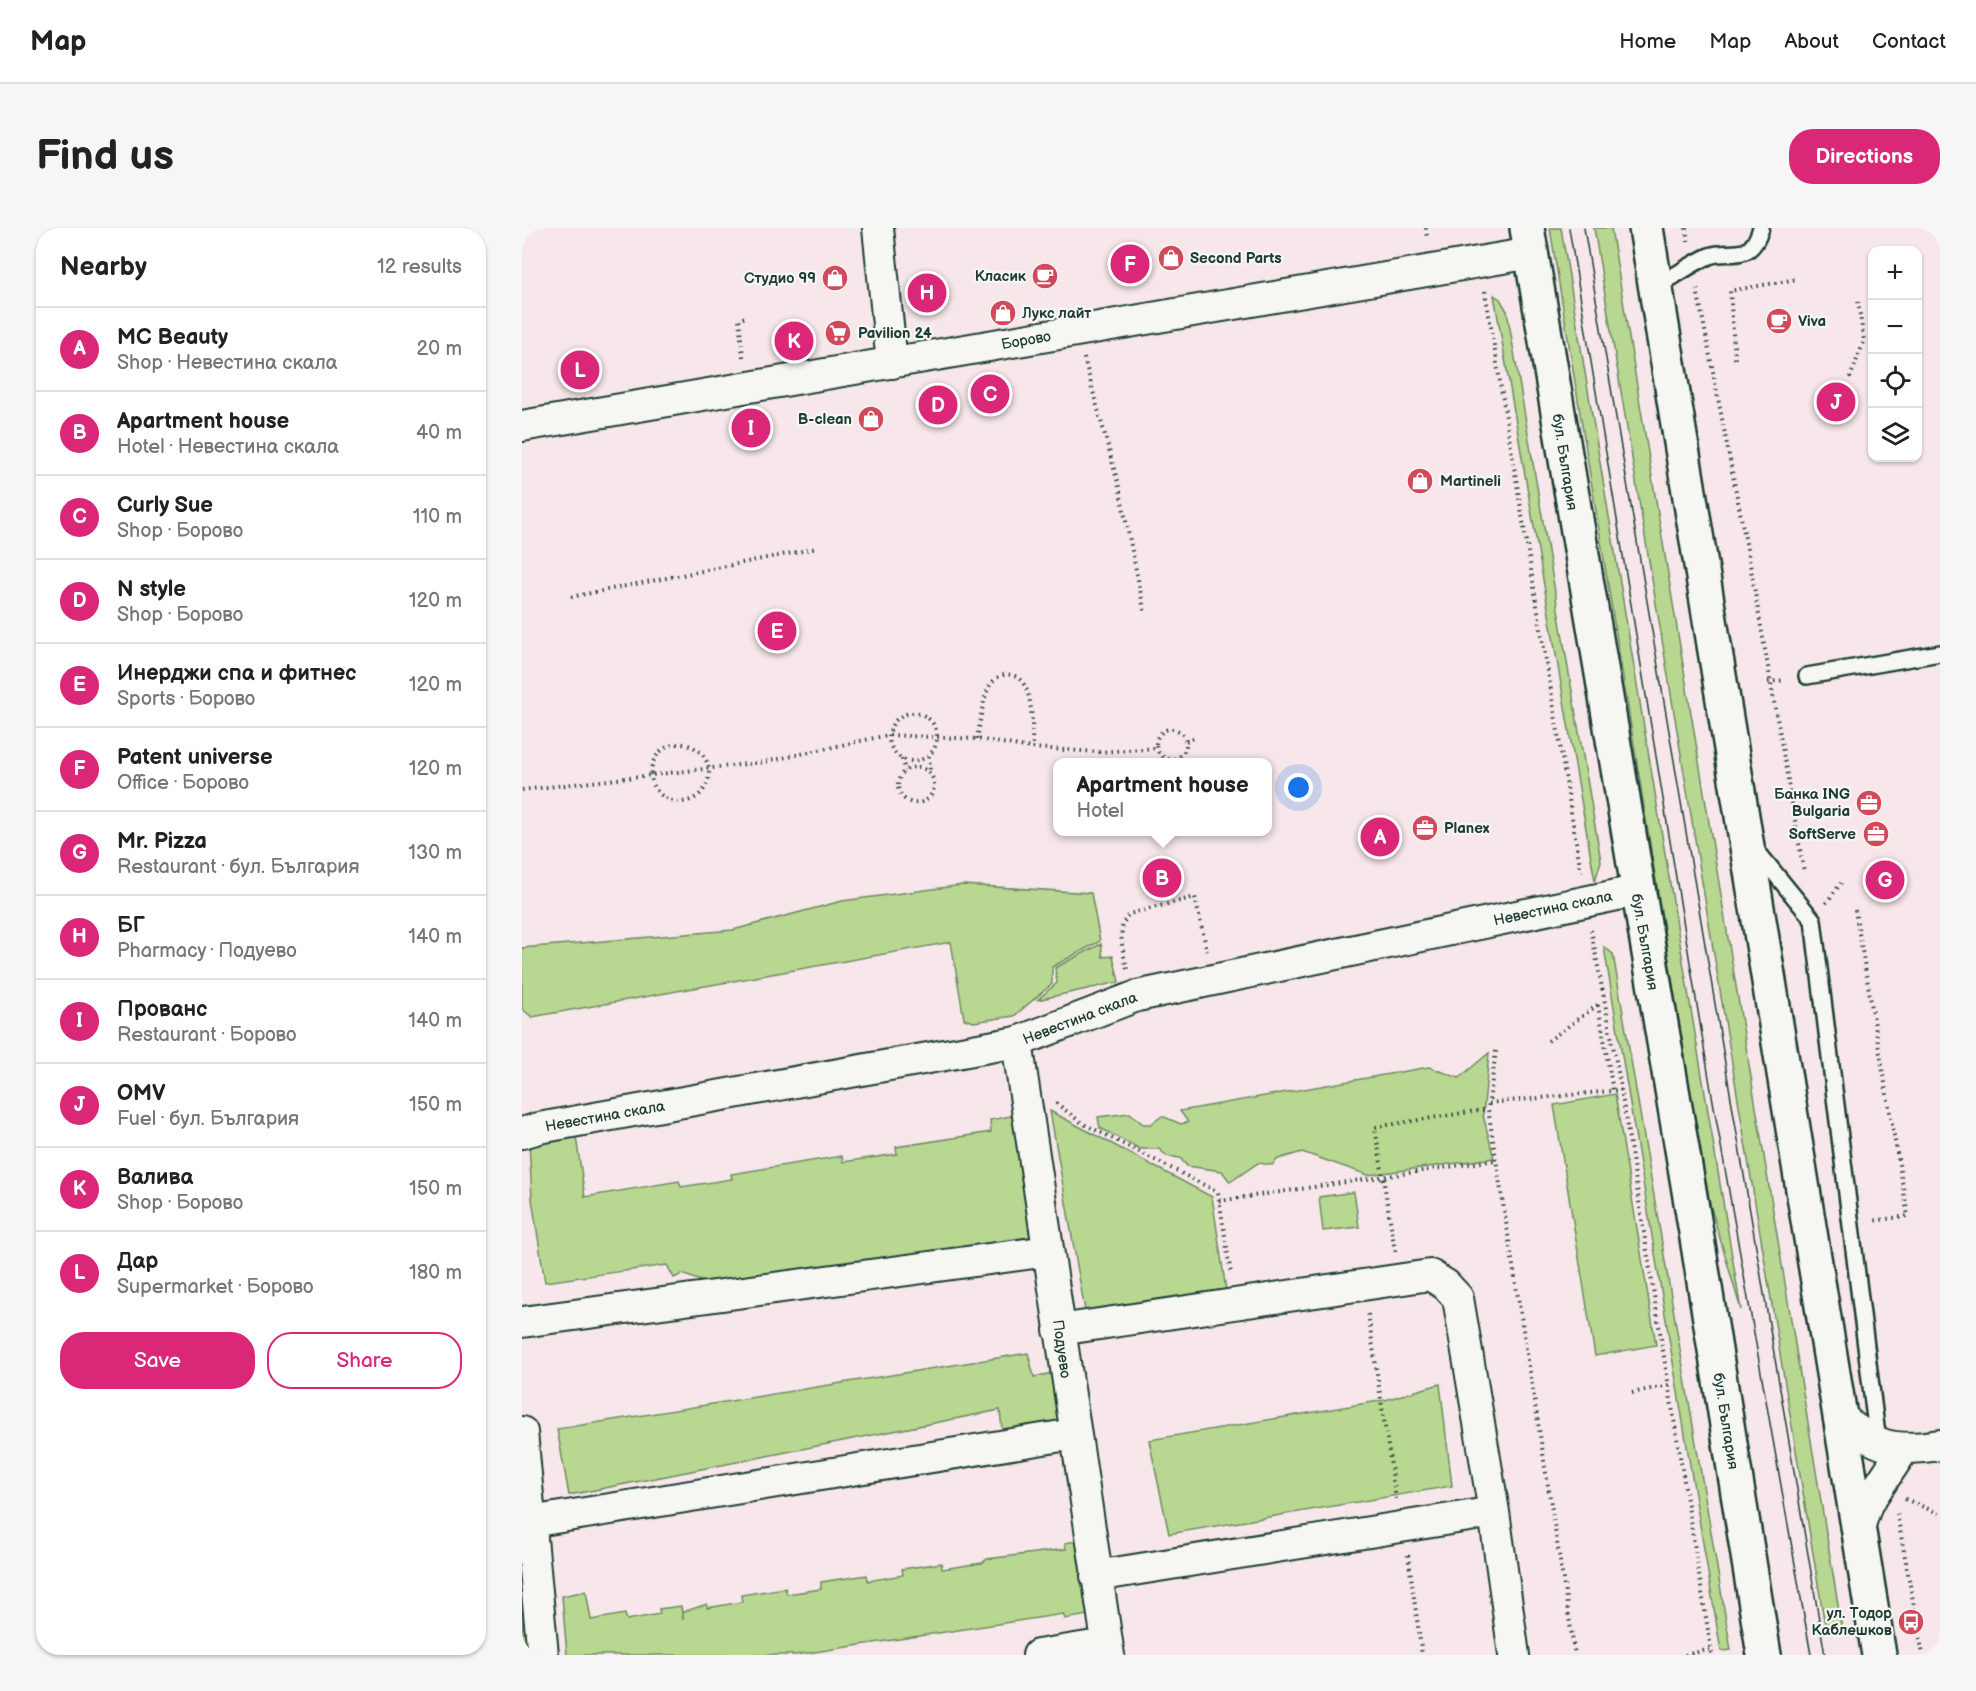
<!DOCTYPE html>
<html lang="en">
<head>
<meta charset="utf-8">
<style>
	body { margin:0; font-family:"Balsamiq Sans",sans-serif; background:#f6f6f6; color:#222 }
	.controls { position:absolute; right:18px; top:18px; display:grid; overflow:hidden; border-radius:12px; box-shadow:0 2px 4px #0004 }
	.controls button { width:54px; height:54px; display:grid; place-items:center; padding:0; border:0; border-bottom:2px solid #e0e0e0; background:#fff; color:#222; font:30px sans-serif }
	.you { position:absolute; left:777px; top:560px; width:21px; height:21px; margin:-15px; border:4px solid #fff; border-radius:50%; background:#1a73e8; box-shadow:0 0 0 9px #1a73e833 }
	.badge { display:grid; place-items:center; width:39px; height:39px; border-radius:50%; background:#db2777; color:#fff; font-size:20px; font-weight:700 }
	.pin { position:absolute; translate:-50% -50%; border:3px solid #fff; box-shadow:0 2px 6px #0006 }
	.popup { position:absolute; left:531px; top:530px; width:219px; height:78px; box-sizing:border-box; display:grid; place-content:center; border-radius:12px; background:#fff; filter:drop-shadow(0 2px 4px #0005); font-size:20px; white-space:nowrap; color:#767676 }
	.popup b { font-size:22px; color:#222 }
	.popup::after { content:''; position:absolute; left:50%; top:100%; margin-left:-12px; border:12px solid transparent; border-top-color:#fff }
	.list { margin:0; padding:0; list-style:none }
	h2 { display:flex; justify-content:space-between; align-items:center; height:78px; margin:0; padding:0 24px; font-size:26px }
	h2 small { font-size:20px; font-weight:400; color:#767676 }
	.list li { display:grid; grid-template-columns:39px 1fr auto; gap:18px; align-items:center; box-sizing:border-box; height:84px; padding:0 24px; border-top:2px solid #e0e0e0 }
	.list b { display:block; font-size:22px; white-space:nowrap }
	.list p { margin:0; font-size:20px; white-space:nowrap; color:#767676 }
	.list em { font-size:20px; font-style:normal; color:#767676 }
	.actions { display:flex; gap:12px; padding:18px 24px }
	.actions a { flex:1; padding:14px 0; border:2px solid #db2777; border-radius:24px; text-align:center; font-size:21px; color:#db2777 }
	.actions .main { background:#db2777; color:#fff }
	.icon { flex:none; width:33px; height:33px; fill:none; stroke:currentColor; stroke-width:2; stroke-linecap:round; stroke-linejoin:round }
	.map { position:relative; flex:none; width:1418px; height:1427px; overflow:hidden; border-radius:24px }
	header { display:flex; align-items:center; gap:36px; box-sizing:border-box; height:84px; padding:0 30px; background:#fff; border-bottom:2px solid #e0e0e0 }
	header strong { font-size:28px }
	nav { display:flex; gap:33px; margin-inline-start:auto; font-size:21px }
	.intro { display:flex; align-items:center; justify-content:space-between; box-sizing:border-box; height:144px; padding:0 36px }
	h1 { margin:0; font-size:42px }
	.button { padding:15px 27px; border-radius:24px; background:#db2777; color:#fff; font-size:21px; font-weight:700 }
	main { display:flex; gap:36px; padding:0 36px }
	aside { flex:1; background:#fff; border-radius:24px; box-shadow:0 2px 4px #0004 }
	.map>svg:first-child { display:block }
	.green { fill:#b8d891; stroke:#6c8a62; stroke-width:1.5 }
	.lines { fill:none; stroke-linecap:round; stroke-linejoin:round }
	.lane-casing { stroke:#1f3d34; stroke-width:20 }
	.street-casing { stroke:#1f3d34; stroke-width:34 }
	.primary-casing { stroke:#1f3d34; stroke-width:38 }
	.path { stroke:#1f3d34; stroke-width:4; stroke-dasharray:1.5 4.5; stroke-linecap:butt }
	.lane { stroke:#f6f6f2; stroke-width:15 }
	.street { stroke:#f6f6f2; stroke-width:30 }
	.primary { stroke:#f6f6f2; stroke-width:33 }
	.tram { stroke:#1f3d34; stroke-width:1.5 }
	.labels { text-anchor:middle; stroke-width:4.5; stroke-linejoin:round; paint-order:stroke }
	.poi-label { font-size:15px; font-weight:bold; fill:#1f3d34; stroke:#f6f6f2; text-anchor:start }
	.street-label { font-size:15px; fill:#1f3d34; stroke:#f6f6f2 }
</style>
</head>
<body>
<header>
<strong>Map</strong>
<nav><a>Home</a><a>Map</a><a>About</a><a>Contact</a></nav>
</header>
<div class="intro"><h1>Find us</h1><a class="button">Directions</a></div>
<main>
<aside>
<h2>Nearby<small>12 results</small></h2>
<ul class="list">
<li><span class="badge">A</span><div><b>MC Beauty</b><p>Shop · Невестина скала</p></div><em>20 m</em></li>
<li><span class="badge">B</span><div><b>Apartment house</b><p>Hotel · Невестина скала</p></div><em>40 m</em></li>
<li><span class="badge">C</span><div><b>Curly Sue</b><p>Shop · Борово</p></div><em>110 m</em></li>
<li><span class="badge">D</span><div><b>N style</b><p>Shop · Борово</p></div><em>120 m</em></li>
<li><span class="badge">E</span><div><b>Инерджи спа и фитнес</b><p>Sports · Борово</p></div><em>120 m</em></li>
<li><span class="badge">F</span><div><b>Patent universe</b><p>Office · Борово</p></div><em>120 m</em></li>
<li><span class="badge">G</span><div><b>Mr. Pizza</b><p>Restaurant · бул. България</p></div><em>130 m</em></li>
<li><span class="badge">H</span><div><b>БГ</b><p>Pharmacy · Подуево</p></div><em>140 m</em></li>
<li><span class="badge">I</span><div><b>Прованс</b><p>Restaurant · Борово</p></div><em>140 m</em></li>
<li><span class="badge">J</span><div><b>OMV</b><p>Fuel · бул. България</p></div><em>150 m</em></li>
<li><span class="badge">K</span><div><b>Валива</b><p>Shop · Борово</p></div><em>150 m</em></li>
<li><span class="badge">L</span><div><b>Дар</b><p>Supermarket · Борово</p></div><em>180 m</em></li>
</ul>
<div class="actions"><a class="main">Save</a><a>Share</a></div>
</aside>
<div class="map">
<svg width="1418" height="1427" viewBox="0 0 1418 1427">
	<rect width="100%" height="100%" fill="#f7e6ea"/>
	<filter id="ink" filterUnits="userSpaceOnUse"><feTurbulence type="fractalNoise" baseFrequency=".0167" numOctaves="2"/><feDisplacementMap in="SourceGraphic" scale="12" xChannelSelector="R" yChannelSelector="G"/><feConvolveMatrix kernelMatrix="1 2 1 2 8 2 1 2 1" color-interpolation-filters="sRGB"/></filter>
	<g filter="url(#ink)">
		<path class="green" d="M1028,0h11l180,1082 -34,-116z
			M1072,0h17l231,1401 -16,3z
			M972,67l6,4 7,12 94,550 -6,20z
			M441,657l128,8 9,48 -48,26v17l-38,32 -40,6 -10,-3 -13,-77 -419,75 -10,-8v-61l211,-18 109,-29z
			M579,716l2,13 10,-1 6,26 -82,18 20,-17 -2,-15z
			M1082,719l9,7 118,696 -10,1z
			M967,825l-6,62 11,43 -126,17 -66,-23 -24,7 -6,6 -14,-2 -28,19 -8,-11 -35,-5 -7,-8 -13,-2 -8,-7h-19l-40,-21 -2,-11 32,-4 13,11h8l11,-8 19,8 7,-2 -8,-11 249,-44 30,11z
			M1093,866l41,251 -61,11 -41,-251z
			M528,883l162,86 14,93 -141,21z
			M504,885l20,137 -337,34 -27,-10 -8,4 -7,-13 -122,17 -13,-83 -3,-57 46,-12 10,67 94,-16 2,6 51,-8 -1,-5 111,-18 1,6 54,-8 -1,-7 95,-15 -1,-12z
			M832,964l5,35 -36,4 -4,-34z
			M506,1125l6,24 27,-6 8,58 -66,11 -3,-30 -431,85 -12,-66z
			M918,1156l12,102 -283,48 -20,-94 236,-40z
			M0,1293l11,127 -11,1z
			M559,1312l19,73 -35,6 -2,-5 -268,41h-228l-5,-59 24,-5 5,29 34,-6 2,6 33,-6 -1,-5 22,-3 2,14v-8l24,-8v4l35,-6 -1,-7 44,-7 2,6 34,-5v-7l46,-7 1,6 35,-6 -1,-6 39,-6 1,6 40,-6 5,-4 79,-10 -1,-6z"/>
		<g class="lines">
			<defs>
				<path id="lane" d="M1134,59c17,-10 35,-23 53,-31 21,-8 41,9 52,-28
					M1285,448l133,-23
					M1233,621l58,71 65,523"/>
				<path id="street" d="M356,0l14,135
					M0,198l1009,-173
					M495,814l92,613
					M0,905l17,-5 478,-86 120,-46 499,-105
					M0,1094l526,-71
					M537,1102l371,-55 16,10 12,13 36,214 20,143
					M1317,1187c35,33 55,37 101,30
					M0,1204l21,223
					M8,1294l544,-88
					M1336,1303l9,-27 36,-54
					M574,1348l398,-64
					M516,1427l68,-11"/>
				<path id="primary" d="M1005,0l170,1010 67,417
					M1124,0l233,1427"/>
			</defs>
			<use href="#lane" class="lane-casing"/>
			<use href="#street" class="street-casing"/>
			<use href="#primary" class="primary-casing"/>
			<path class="path" d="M904,0l1,12
				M1164,0l2,13
				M1175,61l53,275 54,308
				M963,63l96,581
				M221,129l-4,-38 7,-2
				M562,130l35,129 26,127
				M1213,131l-5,-68 67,-12
				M1328,150l14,-37 -6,-39
				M49,369l246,-49
				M1246,454l17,-2
				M367 509a24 24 0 1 1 48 0a24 24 0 1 1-48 0Z
				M634 516a15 15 0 1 1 30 0a15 15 0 1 1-30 0Z
				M455,511c3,-16 5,-35 11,-50 3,-7 9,-13 16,-14 32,-5 28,54 28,73
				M664,513l8,-3
				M129 545a29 29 0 1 1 58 0a29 29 0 1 1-58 0Z
				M407,528l1,16
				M380,531l3,12
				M376 557a18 18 0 1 1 36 0a18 18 0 1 1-36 0Z
				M0,562l242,-28 124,-27 89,4 55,9 67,4 58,-4
				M1304,675l15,-20
				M1333,682l53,306 -36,5
				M1069,702l28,147 93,578
				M605,741c-4,-18 -11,-41 2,-55l66,-17 12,54
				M1076,777l15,86
				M1026,813l51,-37
				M974,823l-8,58 87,546
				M534,875l26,20 136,69 13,82
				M967,875l132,-13
				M697,973l277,-41
				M873,1023l-20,-124 113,-18
				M846,1086l28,185
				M1110,1165l37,-8
				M1383,1271l35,15
				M1375,1286l26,141
				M886,1327l14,100
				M1163,1427l26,-6"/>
			<use href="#lane" class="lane"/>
			<use href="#street" class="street"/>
			<use href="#primary" class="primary"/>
			<path class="tram" d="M1047,0l141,856 101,571
				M1062,0l241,1427"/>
		</g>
	</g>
	<defs>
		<symbol id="shop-disc" viewBox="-11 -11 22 22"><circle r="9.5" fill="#d1495b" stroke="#f6f6f2"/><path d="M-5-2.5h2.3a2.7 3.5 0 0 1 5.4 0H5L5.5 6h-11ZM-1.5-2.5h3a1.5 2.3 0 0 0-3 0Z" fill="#fff"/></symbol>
		<symbol id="cafe-disc" viewBox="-11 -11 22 22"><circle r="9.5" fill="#d1495b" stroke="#f6f6f2"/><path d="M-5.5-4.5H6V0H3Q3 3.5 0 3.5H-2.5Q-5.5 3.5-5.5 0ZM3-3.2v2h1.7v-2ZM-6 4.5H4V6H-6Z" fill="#fff"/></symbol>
		<symbol id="supermarket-disc" viewBox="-11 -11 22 22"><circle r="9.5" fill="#d1495b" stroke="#f6f6f2"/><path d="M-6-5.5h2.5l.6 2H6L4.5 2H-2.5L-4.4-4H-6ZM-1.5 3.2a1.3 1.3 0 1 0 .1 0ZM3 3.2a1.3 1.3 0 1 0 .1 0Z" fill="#fff"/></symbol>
		<symbol id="office-disc" viewBox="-11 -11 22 22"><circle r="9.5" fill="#d1495b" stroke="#f6f6f2"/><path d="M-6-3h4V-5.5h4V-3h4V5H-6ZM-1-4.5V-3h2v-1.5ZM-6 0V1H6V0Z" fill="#fff"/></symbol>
		<symbol id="bus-disc" viewBox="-11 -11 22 22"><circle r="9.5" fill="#d1495b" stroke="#f6f6f2"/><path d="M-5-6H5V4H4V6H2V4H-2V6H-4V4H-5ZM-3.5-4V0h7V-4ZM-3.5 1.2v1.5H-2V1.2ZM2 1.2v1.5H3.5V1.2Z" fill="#fff"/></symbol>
	</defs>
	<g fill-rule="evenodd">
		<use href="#shop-disc" x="634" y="15" width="30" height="30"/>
		<use href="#cafe-disc" x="508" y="33" width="30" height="30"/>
		<use href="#shop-disc" x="298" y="35" width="30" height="30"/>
		<use href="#shop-disc" x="466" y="70" width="30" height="30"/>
		<use href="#cafe-disc" x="1242" y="78" width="30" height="30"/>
		<use href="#supermarket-disc" x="301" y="90" width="30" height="30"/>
		<use href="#shop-disc" x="334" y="176" width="30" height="30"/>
		<use href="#shop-disc" x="883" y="238" width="30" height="30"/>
		<use href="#office-disc" x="1332" y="560" width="30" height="30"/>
		<use href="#office-disc" x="888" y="585" width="30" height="30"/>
		<use href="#office-disc" x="1339" y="591" width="30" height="30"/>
		<use href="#bus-disc" x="1374" y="1379" width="30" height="30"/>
	</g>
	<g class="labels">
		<g class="poi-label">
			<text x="668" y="35">Second Parts</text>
			<text x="504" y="53" text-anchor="end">Класик</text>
			<text x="294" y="55" text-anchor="end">Студио 99</text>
			<text x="500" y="90">Лукс лайт</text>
			<text x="1276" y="98">Viva</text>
			<text x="336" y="110">Pavilion 24</text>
			<text x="330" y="196" text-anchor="end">B-clean</text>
			<text x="918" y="258">Martineli</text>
			<text x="1328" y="571" text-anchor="end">Банка ING<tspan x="1328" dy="17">Bulgaria</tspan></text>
			<text x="922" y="605">Planex</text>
			<text x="1334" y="611" text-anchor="end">SoftServe</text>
			<text x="1370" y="1390" text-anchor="end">ул. Тодор<tspan x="1370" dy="17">Каблешков</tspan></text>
		</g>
		<g class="street-label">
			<text transform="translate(504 112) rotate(-10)" y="5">Борово</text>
			<text transform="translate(1043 234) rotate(81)" y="5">бул. България</text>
			<text transform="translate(1031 680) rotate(-12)" y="5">Невестина скала</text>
			<text transform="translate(1123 714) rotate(80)" y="5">бул. България</text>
			<text transform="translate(558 790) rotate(-21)" y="5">Невестина скала</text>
			<text transform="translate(83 888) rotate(-10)" y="5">Невестина скала</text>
			<text transform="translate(540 1121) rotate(82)" y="5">Подуево</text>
			<text transform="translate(1204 1193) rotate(81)" y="5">бул. България</text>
		</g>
	</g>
</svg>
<div class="controls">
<button>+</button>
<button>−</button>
<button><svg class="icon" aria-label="locate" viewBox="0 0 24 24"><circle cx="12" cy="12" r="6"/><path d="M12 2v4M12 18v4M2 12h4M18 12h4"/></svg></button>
<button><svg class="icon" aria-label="layers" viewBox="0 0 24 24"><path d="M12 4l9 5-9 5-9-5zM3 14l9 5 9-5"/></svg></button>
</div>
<div class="you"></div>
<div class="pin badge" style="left:858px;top:609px">A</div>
<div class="pin badge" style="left:640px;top:650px">B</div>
<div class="popup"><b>Apartment house</b>Hotel</div>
<div class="pin badge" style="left:468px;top:166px">C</div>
<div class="pin badge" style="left:416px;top:177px">D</div>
<div class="pin badge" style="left:255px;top:403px">E</div>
<div class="pin badge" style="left:608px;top:36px">F</div>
<div class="pin badge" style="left:1363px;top:652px">G</div>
<div class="pin badge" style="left:405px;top:65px">H</div>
<div class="pin badge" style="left:229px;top:200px">I</div>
<div class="pin badge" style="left:1314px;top:174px">J</div>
<div class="pin badge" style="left:272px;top:113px">K</div>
<div class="pin badge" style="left:58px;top:142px">L</div>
</div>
</main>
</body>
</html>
